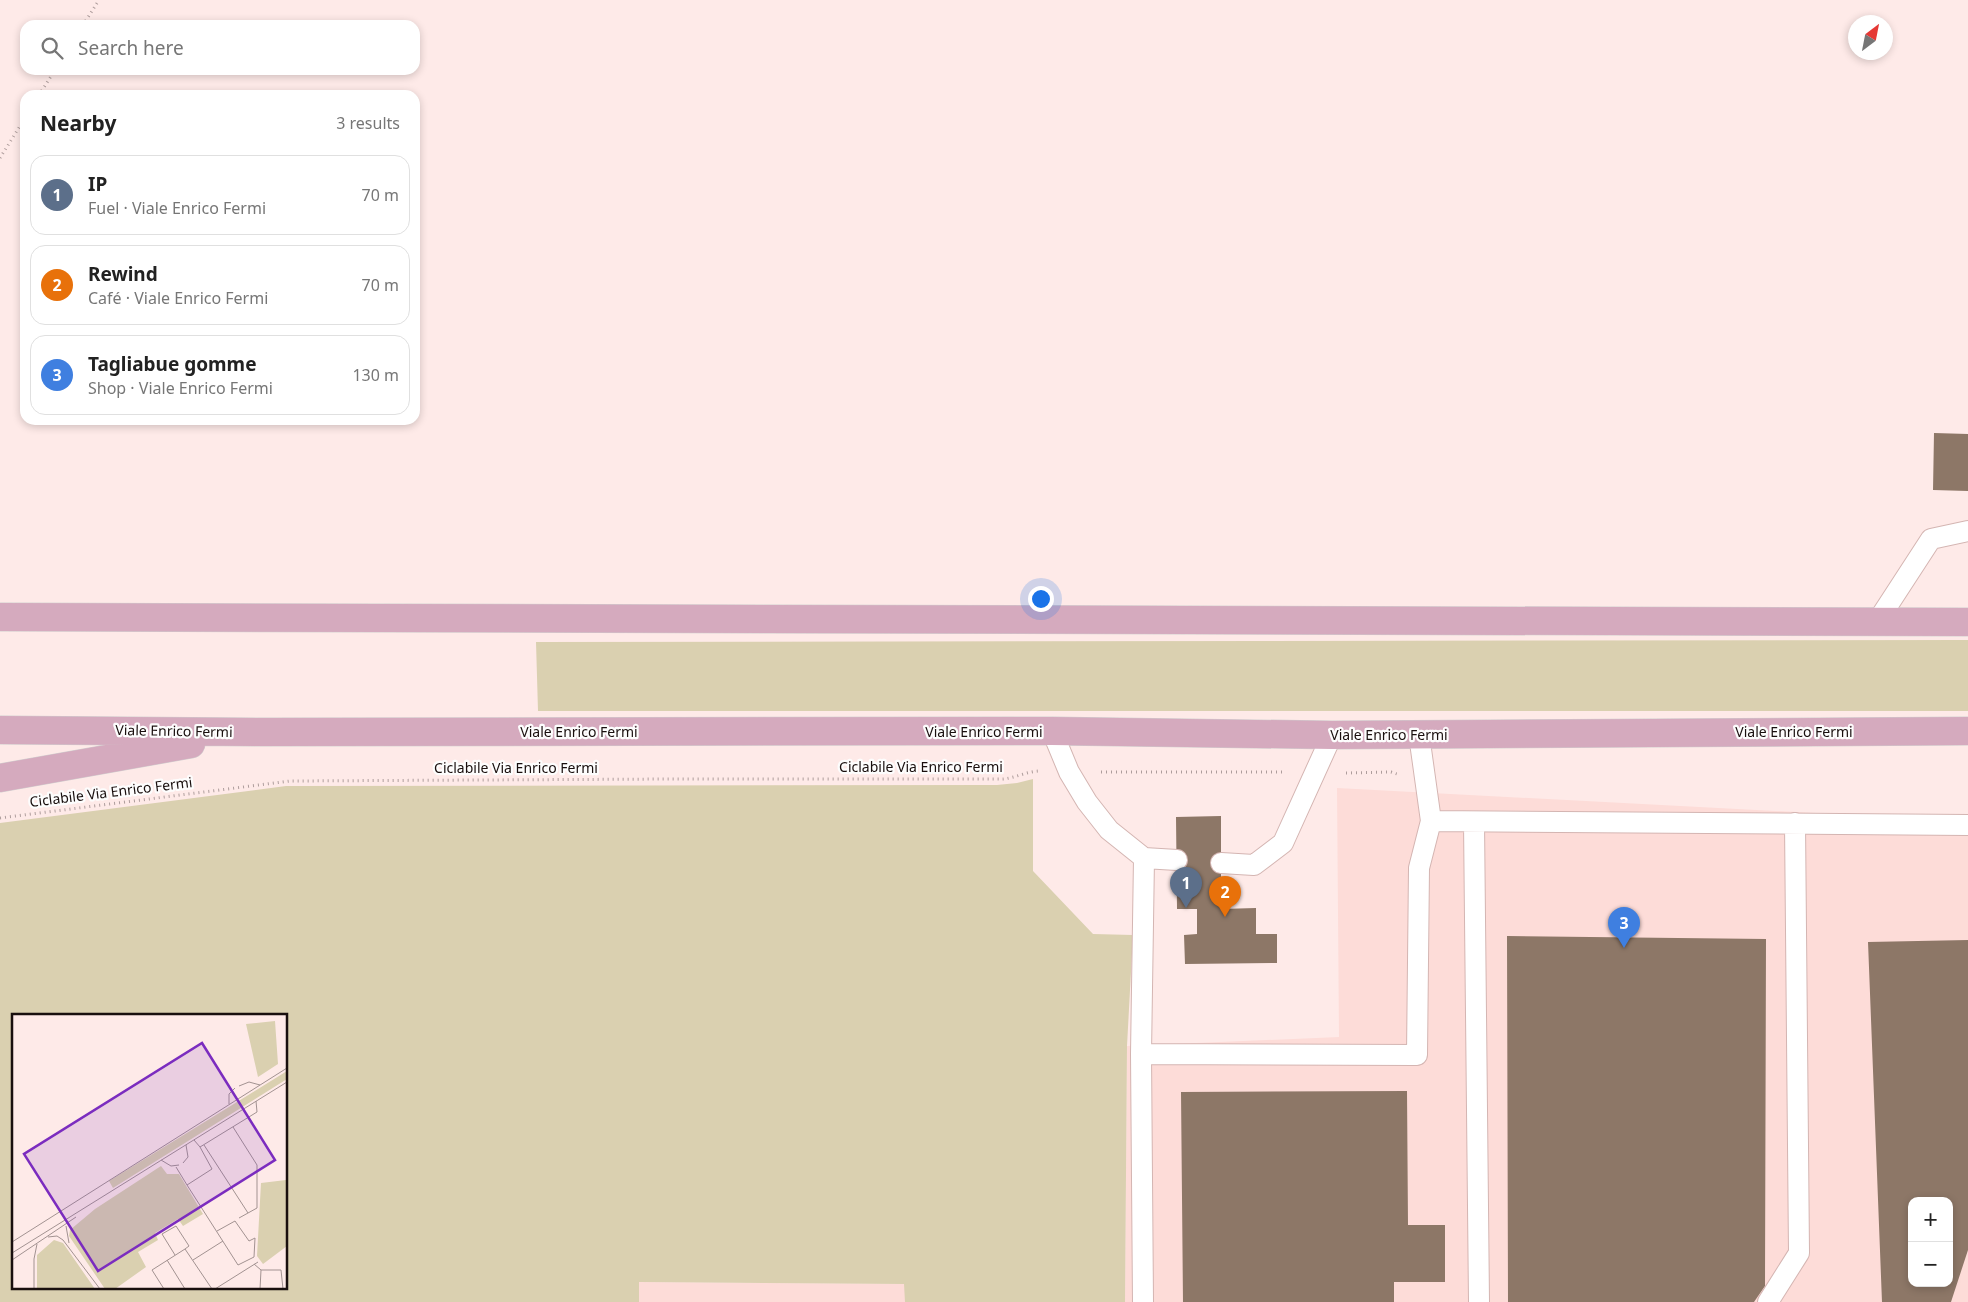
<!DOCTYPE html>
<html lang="en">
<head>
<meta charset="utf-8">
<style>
	body { margin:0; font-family:"Noto Sans",sans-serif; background:#f6f6f6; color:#222 }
	.controls { position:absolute; right:15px; bottom:15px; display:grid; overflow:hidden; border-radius:10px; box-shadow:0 2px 8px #0003 }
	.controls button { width:45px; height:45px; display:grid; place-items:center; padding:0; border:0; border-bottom:1px solid #e0e0e0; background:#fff; color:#222; font:25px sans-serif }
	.compass { position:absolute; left:1848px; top:15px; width:45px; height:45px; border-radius:50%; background:#fff; box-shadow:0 2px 8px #0003; rotate:32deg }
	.you { position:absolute; left:1040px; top:598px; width:18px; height:18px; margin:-12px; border:4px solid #fff; border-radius:50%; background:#1a73e8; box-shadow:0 0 0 8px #1a73e833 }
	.badge { display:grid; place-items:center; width:32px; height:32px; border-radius:50%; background:#0f766e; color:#fff; font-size:16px; font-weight:700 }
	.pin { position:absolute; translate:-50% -41px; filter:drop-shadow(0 1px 2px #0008) }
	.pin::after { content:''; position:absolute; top:26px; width:18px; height:15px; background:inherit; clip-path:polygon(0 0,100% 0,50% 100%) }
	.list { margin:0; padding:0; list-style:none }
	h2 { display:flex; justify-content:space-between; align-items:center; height:65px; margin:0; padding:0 20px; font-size:21px }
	h2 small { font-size:16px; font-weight:400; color:#767676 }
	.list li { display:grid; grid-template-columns:32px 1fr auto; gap:15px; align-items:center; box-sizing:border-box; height:80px; margin:0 10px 10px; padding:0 10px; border:1px solid #e0e0e0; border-radius:15px }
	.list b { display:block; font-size:19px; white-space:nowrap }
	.list p { margin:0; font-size:16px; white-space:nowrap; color:#767676 }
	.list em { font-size:16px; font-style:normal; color:#767676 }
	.icon { flex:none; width:28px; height:28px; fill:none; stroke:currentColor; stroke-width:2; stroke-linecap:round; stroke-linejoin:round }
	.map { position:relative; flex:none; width:1968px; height:1302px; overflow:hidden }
	.search { position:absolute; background:#fff; box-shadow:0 2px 8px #0003; left:20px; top:20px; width:400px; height:55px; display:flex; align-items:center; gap:12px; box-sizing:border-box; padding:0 18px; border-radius:15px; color:#767676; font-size:19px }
	.panel { position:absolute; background:#fff; box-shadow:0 2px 8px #0003; left:20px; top:90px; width:400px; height:335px; border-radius:15px }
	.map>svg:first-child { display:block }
	.built { fill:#fddcd8; fill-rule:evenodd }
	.green { fill:#dad0b0; fill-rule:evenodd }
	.building { fill:#8d7767; fill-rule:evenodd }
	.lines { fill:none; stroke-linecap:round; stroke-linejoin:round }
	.service-casing { stroke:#d4b5b2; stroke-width:22 }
	.primary-casing { stroke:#d1cfcf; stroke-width:29 }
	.path { stroke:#ae9d9c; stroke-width:3; stroke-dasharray:1 4; stroke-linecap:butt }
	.service { stroke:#fff; stroke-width:20 }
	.primary { stroke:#d5aabe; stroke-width:28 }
	.labels { text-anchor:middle; stroke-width:4.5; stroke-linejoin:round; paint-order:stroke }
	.street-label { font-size:14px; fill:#190f0e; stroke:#fdfdfd }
	.inset-road { fill:none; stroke:#a29291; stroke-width:1 }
	.view { fill:#7b2cbf; fill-opacity:0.15; stroke:#7b2cbf; stroke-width:2.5 }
	.inset-edge { fill:none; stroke:#190f0e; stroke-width:2.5 }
</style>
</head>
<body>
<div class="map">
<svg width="1968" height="1302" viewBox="0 0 1968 1302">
	<rect width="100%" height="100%" fill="#feeae8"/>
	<path class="built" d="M1337,788l631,33v481h-843l2,-256 212,-9zM1912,1201h37v82h-37z
		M639,1282l266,2v18h-266z"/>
	<path class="green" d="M1968,640v71h-1430l-2,-69z
		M1033,779v92l60,63 40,1 -6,111 -2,256h-220l-1,-18 -265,-2v20h-639v-479l286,-37 711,-1 20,-2zM14,1016h272v272h-272z"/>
	<path class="building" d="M1934,433l34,1v57l-35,-1z
		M1221,816v93l35,-1v26h21v29l-92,1 -1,-29 13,-1v-25h-20l-1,-92z
		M1507,936l259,3 -1,347 -11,16h-246z
		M1968,940v310l-17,52h-69l-14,-360zM1912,1201h37v82h-37z
		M1407,1091l1,134h37v57h-51v20h-211l-2,-210z"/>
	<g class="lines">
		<defs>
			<path id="service" d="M1877,622l54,-83 37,-8
				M1052,731l17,41 18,30 22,28 35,28 33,2
				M1419,735l12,86 537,4
				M1474,822l5,480
				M1221,863l33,2 29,-22 49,-108
				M1141,1054l3,-196
				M1143,1302l-2,-248 276,1 2,-187 12,-47
				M1768,1302l31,-49 -4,-430"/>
			<path id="primary" d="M0,617l1968,5
				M0,730l256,2 796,-1 280,4 636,-4
				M0,778l191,-34"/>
		</defs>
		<use href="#service" class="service-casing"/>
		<use href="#primary" class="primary-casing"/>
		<path class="path" d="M83,25l16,-25
			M39,95l16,-25
			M0,158l25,-40
			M1101,772h184
			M1346,773l45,-1 6,2
			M0,818l290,-37 379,-2h334c12,-1 25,-8 37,-8"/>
		<use href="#service" class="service"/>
		<use href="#primary" class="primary"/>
	</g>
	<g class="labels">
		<g class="street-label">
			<text transform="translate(174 731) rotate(1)" y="5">Viale Enrico Fermi</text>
			<text x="579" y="737">Viale Enrico Fermi</text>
			<text x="984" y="737">Viale Enrico Fermi</text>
			<text x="1794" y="737">Viale Enrico Fermi</text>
			<text x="1389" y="740">Viale Enrico Fermi</text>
			<text x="921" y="772">Ciclabile Via Enrico Fermi</text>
			<text x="516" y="773">Ciclabile Via Enrico Fermi</text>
			<text transform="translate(111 792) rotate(-7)" y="5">Ciclabile Via Enrico Fermi</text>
		</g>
	</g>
	<g transform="translate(12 1014)">
		<rect width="275" height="275" fill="#feeae8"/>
		<path d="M263,7l3,43 -20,13 -12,-53zM275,57v8l-174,109 -4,-7zM149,152l6,8h12l24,40 -20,12 -5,-7 -23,14 3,7 -20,12 8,15 -31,22h-10l-36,-53 1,-6 25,-21zM274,166l1,66 -24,18 -6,-8 4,-73zM42,226l9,3 32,46h-58v-34z" fill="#dad0b0"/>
		<path class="inset-road" d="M227,72l10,-4 11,3M217,90v-10l6,-6M221,113l24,38v43l-18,10M182,126l6,7 57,-35 -1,-11M192,131l44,68M188,133l12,22 -25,16 51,80 16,-8 1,-19 -6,3 -14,-20 -18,10M149,146l10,6 8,-1M171,149l5,-6 -2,-12M164,153l11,18M54,212l3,17M36,223l9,-1 6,4 37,49M0,228l275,-174M0,239l275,-171M163,241l-13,-21 14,-8 13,20 -4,3M0,246l64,-43M155,246l18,29M181,246l30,-19M242,250l7,6h20l2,19M22,275v-30l3,-15M152,275l-12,-19 33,-21 27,40M203,275l43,-27M248,275l1,-19"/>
		<path class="view" d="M190,29l73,117 -177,111 -74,-117z"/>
		<rect width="275" height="275" class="inset-edge"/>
	</g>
</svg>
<div class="controls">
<button>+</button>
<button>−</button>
</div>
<svg class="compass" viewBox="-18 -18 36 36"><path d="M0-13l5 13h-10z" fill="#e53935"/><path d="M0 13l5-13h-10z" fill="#767676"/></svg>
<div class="you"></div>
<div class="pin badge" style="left:1186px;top:908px;background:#5c6f8a">1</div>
<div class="pin badge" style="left:1225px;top:917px;background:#e8710a">2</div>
<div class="pin badge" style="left:1624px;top:948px;background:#3f7fe0">3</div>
<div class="search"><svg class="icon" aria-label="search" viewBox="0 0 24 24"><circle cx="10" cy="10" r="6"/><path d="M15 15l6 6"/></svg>Search here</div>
<section class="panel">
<h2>Nearby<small>3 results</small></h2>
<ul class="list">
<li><span class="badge" style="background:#5c6f8a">1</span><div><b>IP</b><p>Fuel · Viale Enrico Fermi</p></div><em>70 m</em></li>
<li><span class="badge" style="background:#e8710a">2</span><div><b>Rewind</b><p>Café · Viale Enrico Fermi</p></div><em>70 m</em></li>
<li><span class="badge" style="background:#3f7fe0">3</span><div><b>Tagliabue gomme</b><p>Shop · Viale Enrico Fermi</p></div><em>130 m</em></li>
</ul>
</section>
</div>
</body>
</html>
